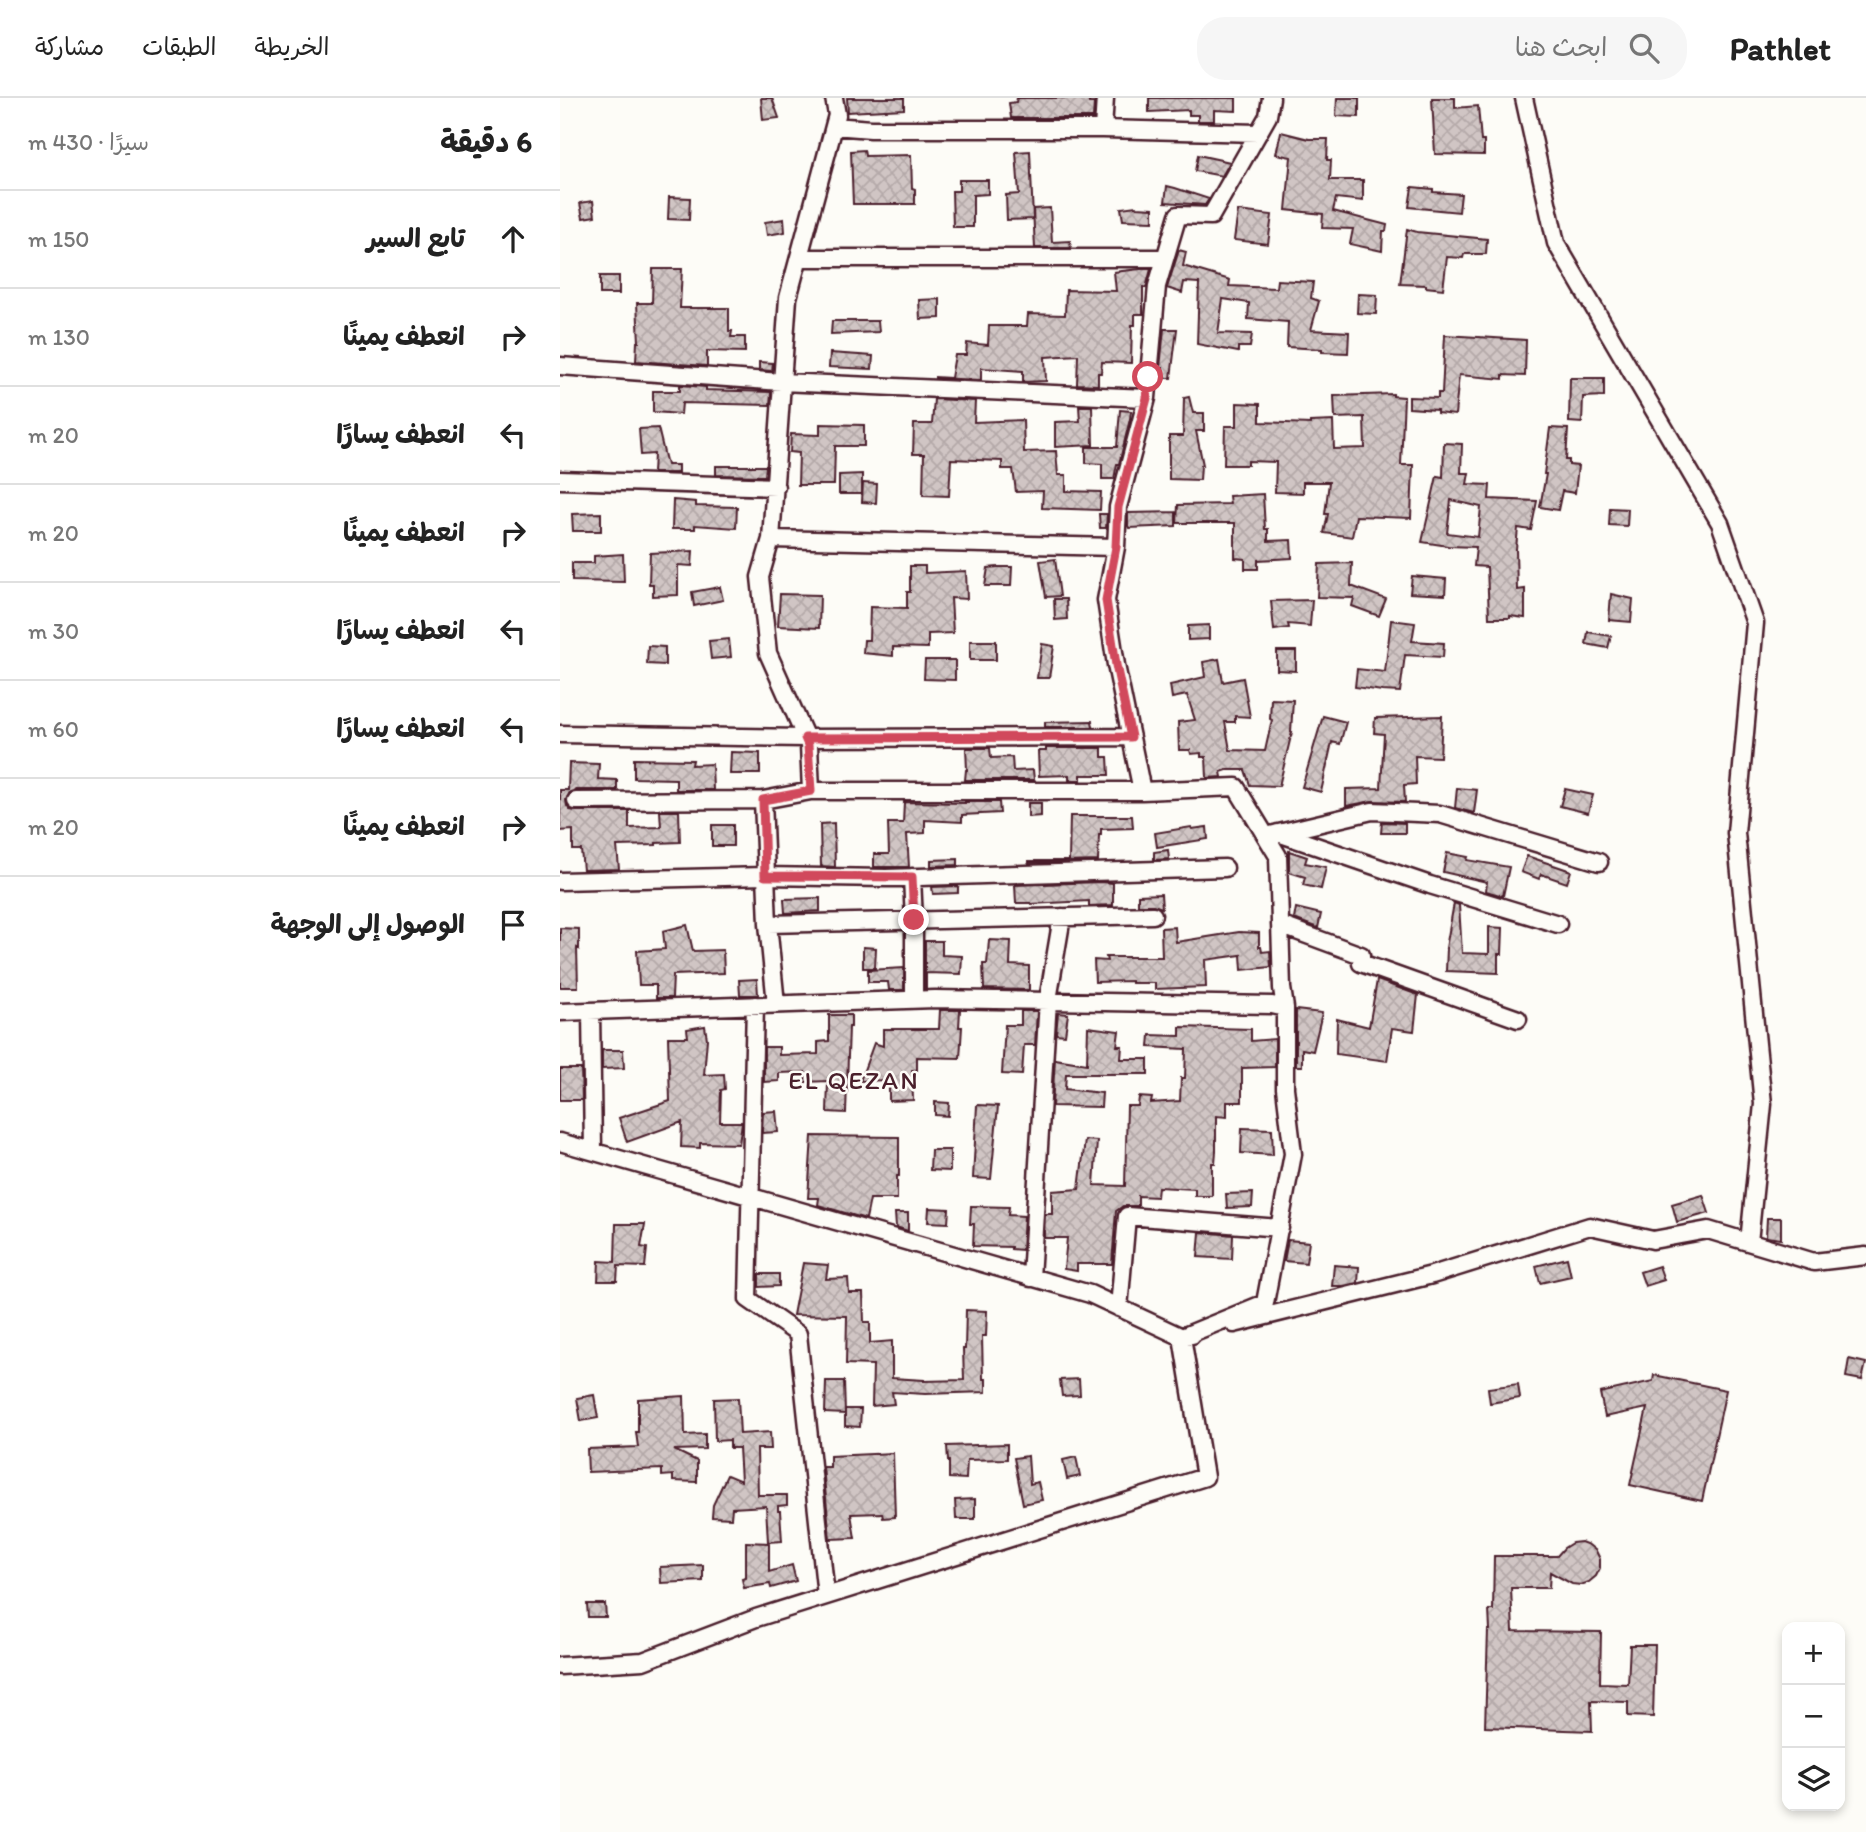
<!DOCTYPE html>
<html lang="ar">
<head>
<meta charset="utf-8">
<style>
	body { margin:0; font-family:Itim,"Playpen Sans Arabic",sans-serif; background:#f6f6f6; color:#222; direction:rtl }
	.controls { position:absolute; right:21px; bottom:21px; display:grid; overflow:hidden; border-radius:14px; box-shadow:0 4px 10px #0003 }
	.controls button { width:63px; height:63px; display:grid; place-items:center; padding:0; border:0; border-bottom:2px solid #e0e0e0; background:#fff; color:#222; font:35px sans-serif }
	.stop { position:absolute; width:21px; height:21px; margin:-16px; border:5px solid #d1495b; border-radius:50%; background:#fff }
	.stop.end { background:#d1495b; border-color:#fff; box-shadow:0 2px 7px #0008 }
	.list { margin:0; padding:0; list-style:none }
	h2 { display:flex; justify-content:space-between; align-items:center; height:91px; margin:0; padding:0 28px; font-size:30px }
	h2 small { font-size:23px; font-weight:400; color:#767676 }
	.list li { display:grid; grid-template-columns:46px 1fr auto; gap:21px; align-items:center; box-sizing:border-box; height:98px; padding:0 28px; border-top:2px solid #e0e0e0 }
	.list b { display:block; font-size:26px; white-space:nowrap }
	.list em { font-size:23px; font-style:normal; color:#767676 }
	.icon { flex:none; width:38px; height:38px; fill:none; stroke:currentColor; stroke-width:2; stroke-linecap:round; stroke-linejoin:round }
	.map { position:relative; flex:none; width:1306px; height:1734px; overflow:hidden; direction:ltr }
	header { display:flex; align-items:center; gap:42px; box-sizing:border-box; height:98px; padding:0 35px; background:#fff; border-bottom:2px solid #e0e0e0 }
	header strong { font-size:33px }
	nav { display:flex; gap:38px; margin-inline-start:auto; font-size:24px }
	.search { width:490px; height:63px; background:#f6f6f6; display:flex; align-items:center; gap:18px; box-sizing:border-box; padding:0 24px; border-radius:28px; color:#767676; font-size:26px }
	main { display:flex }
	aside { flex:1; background:#fff }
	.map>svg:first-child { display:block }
	.building { fill:url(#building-cross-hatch); stroke:#4a1f2b; stroke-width:2; fill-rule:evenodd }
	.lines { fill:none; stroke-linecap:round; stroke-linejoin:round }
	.street-casing { stroke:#4a1f2b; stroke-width:21 }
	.street { stroke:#fdfcf7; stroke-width:16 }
	.route { stroke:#d1495b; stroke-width:9 }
	.labels { text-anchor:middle; stroke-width:5; stroke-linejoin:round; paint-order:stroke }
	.quarter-label { font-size:26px; letter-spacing:2px; fill:#4a1f2b; stroke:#fdfcf7 }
</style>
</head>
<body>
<header>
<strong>Pathlet</strong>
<div class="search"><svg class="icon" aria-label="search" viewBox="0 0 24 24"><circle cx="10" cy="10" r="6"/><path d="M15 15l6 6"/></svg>ابحث هنا</div>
<nav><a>الخريطة</a><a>الطبقات</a><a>مشاركة</a></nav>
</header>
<main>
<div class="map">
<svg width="1306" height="1734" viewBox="0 0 1306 1734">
	<defs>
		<pattern id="building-cross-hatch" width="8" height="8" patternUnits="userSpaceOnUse" patternTransform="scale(1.75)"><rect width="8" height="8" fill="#d0c5c4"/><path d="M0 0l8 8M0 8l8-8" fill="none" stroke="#b4a9a9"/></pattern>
	</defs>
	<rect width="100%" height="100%" fill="#fdfcf7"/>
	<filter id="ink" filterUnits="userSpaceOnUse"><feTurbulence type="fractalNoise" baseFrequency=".0143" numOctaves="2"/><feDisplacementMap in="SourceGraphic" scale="14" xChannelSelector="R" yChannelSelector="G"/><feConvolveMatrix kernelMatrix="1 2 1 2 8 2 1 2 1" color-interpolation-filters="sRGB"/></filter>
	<g filter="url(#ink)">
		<path class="building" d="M201,0h11l7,20 -16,2z
			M287,0h57v11l-56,3z
			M457,0h72v5h5l-1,15h-82l-2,-15 7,-1z
			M589,0h87v13l-22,-1v11h-16v-6h-9v-5l-40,2z
			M777,0h22v19l-23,-1z
			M872,0h23v10l23,-2 3,35h3v14l-49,-1z
			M721,34l28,7h19l-1,21h4l-1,20h33v21l-27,-3 -3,13 54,14 -1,6h-3l-1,20 -32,-7 3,-15 -31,-1 1,-14 -37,-4 5,-53 -15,-3z
			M304,52l1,6 46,-1 1,33 3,1v15h-62l-2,-53z
			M470,53l3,68 -26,1 -1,-25 13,-1 -3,-42z
			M638,57l32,7 -8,14 -27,-5z
			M399,82h29v14l-15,1v32h-20l-1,-36h7z
			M607,88l8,2 34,11 -4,6 -40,-3z
			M852,89l21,2v3l28,2 -2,18 -50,-5z
			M109,99l21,1 -1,22 -21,-1z
			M33,103l2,15 -12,2 -3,-15z
			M576,108l1,1 16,1v13l-30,-1 -2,-12z
			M490,110l2,34 18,-1 1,7h-36l-2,-39z
			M678,113l34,4 -4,29 -34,-4z
			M224,121l1,13 -18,3 -2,-13z
			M847,131l10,3 70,7 -1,15h-22l-1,4 -16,-1 -4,32 -17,-2v-2l-26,-1z
			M619,152l7,2 -3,14 47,14 -1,6 47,2 1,-8 36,2 -2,16 8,3 -8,29 38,2 -1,21 -26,-1v-3l-35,-2 1,-25 -40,-3 1,-16 -26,-4 -5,34 34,1 -2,13h-12v5l-41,-8 2,-61 -15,-1 -2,11 -15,-5z
			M93,171h29l-2,39h49v23h3l-1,6h14v15l-38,-1v15l-71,-5 1,-19h2l-2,-39h15z
			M580,171h11l-5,19 -3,-1v27h-8v11h-3l-1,38 -29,-1 -1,11h-3v12l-21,-1 1,-29 -33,2 1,24 -23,1v-11l-42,-3v12l-46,-2v-1l16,1 4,-23h11l1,-12 21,2 1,-19h38l1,-12 37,1 1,-25 50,1 -2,-19z
			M40,178h19v18h-19z
			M798,196l19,1 -1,19 -19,-1z
			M380,201v19l-20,1 -1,-19z
			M272,223h46l1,11 -48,2z
			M604,231h13l-6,49h-8v-10h-3z
			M885,237l81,5 -1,36 -22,-1v4l-44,-4 -4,40 -18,-2v-3l-28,-2v-11l29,1v-5h4z
			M270,255l43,3 -1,13 -43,-2z
			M199,264l14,1 -1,8 -13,-1z
			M1010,280h34v18l-21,1 -1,26 -13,-1z
			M120,287l26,2v3l65,2 -1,13 -88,-2 -1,11 -28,-2v-21h27z
			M833,296v2l11,1 -3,68h12l-2,53 -55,-2 -4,21 -28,-4 4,-19h-3l4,-32h-26v11l-28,-1 1,-30 -28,-1v4h-24l1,-39h12v-23l23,1v18l50,2v-2l23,-1 1,28 31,-1 -1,-31 -29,1 -1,-22z
			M629,299l4,16h11v18h-8l7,34h-2l-1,15 -31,-1v-43h14l1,-38z
			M374,301l41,2 -1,21 49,-2 1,32 32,-1 2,24h8v16l35,1 -1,18 -58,-2 1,-17 -27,1 -3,-23h-11v-8l-51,-2 -2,37 -26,-1 1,-41h-11l1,-30h18z
			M519,308h13l1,39 -38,2v-25l25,-1z
			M560,312l11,1 -1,8 -11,45h-2l-3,15h-12v-15l-16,-1v-16h31z
			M260,326l44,1v21h-29l-1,39h-36l1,-32 -9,-1 1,-18 29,1z
			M98,330l9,37h11v8h-25l1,-19 -13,1 -2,-26z
			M990,330l18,1 -2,31h3v5l9,1 -3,27 -13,-2 -4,19 -18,-3 6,-33h-2z
			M884,345l18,1 -1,29h8l-2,11 23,1 -1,14 48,2 -6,29 -13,-2 -2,21 1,41 8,-1v29l-15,-2v2h-21l-2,-51 -13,-1 2,-19 -28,-1 -26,-4 15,-66 6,1zM891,402l30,7 -3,30 -31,-4z
			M156,368h50l-1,10 -49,-1z
			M302,376v20h-23v-19z
			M303,385l14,1 -1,19 -14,-1z
			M703,396l2,35h3v12l23,-1 1,18 -34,2v9h-13v-10l-10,-1v-35h-58l1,-18 52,-1 -1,-8z
			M113,402l23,2v4l41,1 -1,21 -41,-3v4h-23z
			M1050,410l18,1 -1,17 -18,-1z
			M616,414v14l-47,2 -1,-2v-13z
			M41,415v18h-28l-1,-17z
			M539,416h8l-1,14h-6z
			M133,453l-1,15 -14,-1v30l-25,1v-12h-4l1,-31z
			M63,456l1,28 -52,-1v-18h22v-7z
			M495,461l5,37 -14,1 -6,-36z
			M792,465l-1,23 35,13 -7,17 -27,-10 2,-8 -37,-1 2,-33z
			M350,468h15v7l41,-2 1,28 -16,-1 2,35 -25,1v14l-35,-1v9l-30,-3 1,-13h5l1,-33 37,1v-16h3z
			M438,469h14l-1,19h-26l3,-18z
			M852,478l34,3 -1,16 -35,-2z
			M160,489l3,13 -29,6 -2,-14z
			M220,496l40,1 -1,33 -41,-2z
			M1051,496l22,5 -2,23 -22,-2z
			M494,501h12l1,20 -12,1z
			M752,502l-2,26 -22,-2 1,4 -15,2 -3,-29z
			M831,522l24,3 -3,18 32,2 -1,14 -38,-2 -5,37 -18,-1 -27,-4 2,-18 28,3z
			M649,527v14l-21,1v-14z
			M1028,534l23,4 -3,12 -22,-4z
			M169,541l2,18 -20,2 -2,-18z
			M410,543h26v19h-26z
			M482,546l12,2 -5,32h-12z
			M88,548l17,1v18l-18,-1z
			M717,553h19v20l-19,-1z
			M659,561l4,23 20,-4 7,39 -15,-1v6h-10l5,28 35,1 7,-31 -2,-1 1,-20 22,1 -2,32h1l-13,54 -29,-1 -5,-15h-18l-6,2 1,5 -15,1 -1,-21h-5v-4l-10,1 -1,-4h-11l-1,-28 17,-2 -8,-25 -15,3 -2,-13 35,-8 -2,-15z
			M365,562h30v20l-31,-1z
			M763,618l23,6 -6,22 -8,-2 -11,50 -19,-5z
			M882,618l-2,41 -25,-1 1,28 -12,1 1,17 -33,-1 -26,5v-17l35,-1 3,-54 -10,-1 1,-15z
			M532,623l1,6h-48v-5z
			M406,650h24l1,10 21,-1 1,14 20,-1 1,10h-69l1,-10h1z
			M486,650h56v9h6l1,18h-28v5h-12v-5l-30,1 -1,-25h8z
			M171,654l29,1v21h-30z
			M74,661l59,1 -1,5 20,-1 1,26h-37v-11l-42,-1z
			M9,665l30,1 -1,15 19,1v10h-41l-6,2 -4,8 1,6 3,4 6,1h53v17l32,-1 -1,-16h19l1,31 -24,1v2l-39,1 2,23 -36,1 -2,-20h-8v-20l-13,1v-41h8z
			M897,690l20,2 -3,23 -19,-5z
			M1005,691l28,6 -5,18 -28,-7z
			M344,704l61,1v-1h34l1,11 -38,2v7l-37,-2v13l-18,1 2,33h-35v-13h15l-1,-31h15z
			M468,705h13v13l-13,1z
			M510,718h62l1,12 -32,1v6h-2l-1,26 -69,2v-2h40z
			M822,724l23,1v10h-24z
			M274,725l1,44 -14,-1 -1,-42z
			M152,727h21v21h-21z
			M631,729l1,2 15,-2 1,12 -51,8 -2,-14z
			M608,752l1,9 -15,1v-8z
			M729,753l18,6 -2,6 21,4 -5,22 -18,-4 2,-8 -16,-5z
			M887,755l21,4 -1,3 42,7 -6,29 -17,-5 1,-9 -44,-10z
			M967,758l44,15 -4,12 -26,-9 -2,5 -18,-7z
			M398,761v6l-27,1v-6z
			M541,784l12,1v22l-24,1v-5l-58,3v-1h-15l-1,-18z
			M398,788v7l-25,1 -1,-7z
			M601,796l1,14 -9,-3h-15v-10z
			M260,800v13l-35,2 -1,-14z
			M894,805l5,2 3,48 27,1v-27l14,1 -1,26h-4v19l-52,-2 1,-23h-1z
			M736,810l25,6 -3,14 -24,-9z
			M127,827l6,26 30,-1 1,23 -51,2 -1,23h-16v-13h-17l-2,-34 28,-2 -2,-18z
			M615,829l1,15 63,-10 20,1v14h2l1,5 8,-1 1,16 -29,3 -1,-15 -36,5 1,27 -51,2v-6h-23v-2l-37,1 -1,-22 13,1 -1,-4h56l-1,-29z
			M0,830l19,1v20l-2,-1 1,39h-18z
			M429,842l22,1 -1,24 19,1v24l-45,-1 -1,-25h4z
			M365,843h17v14l20,1 -1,18 -35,-1v16h-1z
			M303,849l13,1 -1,20h-12z
			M344,870v22h-15l-1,-8h-20v-12z
			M197,881l1,16h-18l-1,-15z
			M817,882l41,15 -4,36 -22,-3 -5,33 -51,-7 1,-35 32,8z
			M380,912h20l-1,17h3l-2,31 -43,-1v13h-5l1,30 -24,1v-21l-29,1 14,-38 9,3v-17h56z
			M736,912l26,3 -9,38 -11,-2v17h-6z
			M461,913h16l-2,34h-11l-2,30 -20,-1 3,-49h16z
			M498,915l10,1 -3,21 -9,-1z
			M269,917h22v12h-2l-3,86 -19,-1 1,-31 -23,1v-10l-26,1v8l-15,1v-35h15v8l39,-1v-12l11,-1z
			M145,928l2,13 -3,36 20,-1 1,15 -4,1 -1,32h22l-3,22 -39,-1v5l-19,-1 1,-25 -55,20 -8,-24 51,-17 -2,-64h20l-1,-8z
			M528,929l31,4 -2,15h5l-1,13h27v15h-82l-1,15 37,4 -1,14 -49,-1 3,-47 32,5z
			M620,929l71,2v12l24,-2v28l-33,1v34h-15v15l-11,-1v35l-1,12h-3v33h-17v-7l-37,-2 -1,10 -19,-1v10h-15l-7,5 -4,53h-35v7l-13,-2 3,-31h-23l1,-24h7v-23l27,-2 6,-49 12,1 -3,44 31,1 2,-80h11l1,-9 13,1 -1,5 29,-2 1,-23h4l1,-29 -37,-2 1,-12 30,1z
			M42,952h21l1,18 -22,1z
			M0,971h21l1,31h-22z
			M375,1004l14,1 -1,13 -13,-1z
			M417,1007l21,1 -7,73 -18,-1z
			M216,1013l2,21 -16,1 1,-21z
			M682,1030l30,1 1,26 -32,-2z
			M252,1038l87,1v39h-2v23h-27l-4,20 -48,-14 1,-7h-11z
			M371,1052h19v21l-20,-1z
			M693,1095l-1,14 -25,1 -1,-14z
			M1143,1097l6,18 -32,9 -5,-18z
			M411,1108l38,1 -1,8 16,1 -2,34 -11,-1v-2l-38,-1 1,-22h-4z
			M369,1110l20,1 -1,14 -20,-1z
			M335,1115h13v18l-12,-4z
			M1207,1120h14v21l-15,-2z
			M56,1126h29l-4,23 6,1 -2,19 -27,-1 -1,15h-19l1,-20 16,1z
			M640,1134l33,3 -1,24 -34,-2z
			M728,1142l21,2 -3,21 -22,-2z
			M1007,1160l4,18 -31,7 -4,-17z
			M243,1165l25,2 -2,14 22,-1 1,15h14l1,29h6v21l22,-2v37l32,2v1l40,-1 -1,-31h2l1,-39 21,1 -1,25h-4l1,43h3v13l-61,2 -33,-2 2,12 -22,2 1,-41 -27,-1 1,-48 -54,-1z
			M774,1167l25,2 -1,16 -15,3h-11z
			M1099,1168l5,14 -19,6 -5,-14z
			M199,1176h20v12l-20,1z
			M1289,1261l17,4 -4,17 -16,-3z
			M1094,1277l72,15 -24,111 -72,-16 17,-77 -42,9 -5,-24 53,-12z
			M519,1281l1,16 -18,1 -2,-16z
			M266,1283h18l1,33 -20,-1z
			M958,1286l2,14 -30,5 -2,-15z
			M34,1297l4,23 -17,3 -4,-23z
			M124,1298l1,39 20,-1v15l-31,1 23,11v21l-24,-1v-6l-11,1v-7l-74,3 -1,-23 51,-2 -2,-15h2v-33z
			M178,1300l2,36 30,-2 1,17h-14l1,46h29v10l-9,1v5h2l2,30 -14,1 -2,-36 -34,2 -1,10 -19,-1 1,-12 14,-30 14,6 -2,-33h-9v-8l-15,1 -1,-42z
			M285,1311h16l-1,18 -15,-1z
			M447,1346v15l-40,1 -1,19 -17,-1v-17h-1l-1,-15z
			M333,1355l2,64 -12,1 -1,-5 -31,1 4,24 -25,1 -7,-72h7v-11z
			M468,1358l2,28 8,-2 4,18 -19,4 -9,-46z
			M516,1359l4,19 -13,3 -4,-19z
			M415,1401v20h-19l-1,-19z
			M186,1444l23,1v29l23,-7 4,16 -25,7 -1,-4 -26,4 -2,-9 4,-1z
			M1021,1444l8,3 7,6 4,8v9l-4,8 -7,6 -8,3 -9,-1 -22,-12 -1,16h-38l2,43 88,1 -1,51 28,1 2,-39h25l-2,72 -25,-1v-14l-37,-1 1,30 -107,-4 3,-97h2l-1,-20h4l1,-54h63l7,-8 8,-5z
			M143,1467v16l-42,2 -1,-16z
			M27,1506h18l1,13h-18z"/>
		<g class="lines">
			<defs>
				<path id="street" d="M964,0l32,145 164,280 35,100 -19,210 27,271 -14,138
					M274,28l37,3h232l155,4
					M543,31l2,-31
					M239,160h366
					M0,268l221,16 366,16
					M0,382l216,7
					M211,441l345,8
					M0,636l245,4 326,-1
					M251,693l-2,-46 -41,-92 -8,-76 11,-38 17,-241 49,-183 -3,-17
					M582,693l-26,-126 -10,-65 10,-53 2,-40 29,-109 10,-112 21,-71 33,1 57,-100 3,-18
					M203,702l5,124 8,80
					M718,735l152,52 128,39
					M706,738l106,-25 68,3 159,48
					M352,779l2,44v78
					M0,783l205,-5 121,2 339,-10
					M208,826l385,-9
					M720,827l81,30v8l157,56
					M195,907l-7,294 50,35 28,262
					M31,913l2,140
					M0,914l375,-13 337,6 13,3
					M0,1044l530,152 92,43 83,-34 28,-149 -8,-66v-80l-3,-20 -4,-132 -42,-69 -94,4h-331l-48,9 -187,1
					M471,1180l17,-278 14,-83
					M559,1210l8,-92 153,12
					M674,1226l198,-49 158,-49 63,14 55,-10 106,32 52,-6
					M0,1568l83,-5 113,-43 449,-141 -23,-140 10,-2"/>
			</defs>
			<use href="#street" class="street-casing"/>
			<use href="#street" class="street"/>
		</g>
	</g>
	<g class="lines" filter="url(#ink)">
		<path class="route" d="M354,822l-2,-43 -147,-1 -2,-76 48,-9 -3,-46 -3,-7 326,-1 -15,-72 -10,-65 10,-53 2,-40 29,-109 1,-21"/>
	</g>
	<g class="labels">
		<g class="quarter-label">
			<text x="294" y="991">EL QEZAN</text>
		</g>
	</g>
</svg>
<div class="controls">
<button>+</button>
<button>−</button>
<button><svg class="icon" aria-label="layers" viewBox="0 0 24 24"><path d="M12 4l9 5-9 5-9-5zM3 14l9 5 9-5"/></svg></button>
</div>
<div class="stop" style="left:588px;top:279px"></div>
<div class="stop end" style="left:354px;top:822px"></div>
</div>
<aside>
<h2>6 دقيقة<small>سيرًا · 430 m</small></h2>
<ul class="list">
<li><svg class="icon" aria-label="ahead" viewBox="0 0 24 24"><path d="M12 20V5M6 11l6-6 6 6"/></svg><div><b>تابع السير</b></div><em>150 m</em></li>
<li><svg class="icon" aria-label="right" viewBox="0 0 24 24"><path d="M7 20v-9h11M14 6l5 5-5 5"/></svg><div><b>انعطف يمينًا</b></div><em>130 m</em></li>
<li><svg class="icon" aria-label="left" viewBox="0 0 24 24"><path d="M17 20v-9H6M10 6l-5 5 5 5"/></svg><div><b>انعطف يسارًا</b></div><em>20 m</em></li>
<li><svg class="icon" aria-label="right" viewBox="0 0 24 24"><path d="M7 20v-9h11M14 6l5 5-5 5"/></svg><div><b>انعطف يمينًا</b></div><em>20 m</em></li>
<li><svg class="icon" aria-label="left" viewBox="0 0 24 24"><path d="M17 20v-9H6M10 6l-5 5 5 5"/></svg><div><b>انعطف يسارًا</b></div><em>30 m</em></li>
<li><svg class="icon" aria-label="left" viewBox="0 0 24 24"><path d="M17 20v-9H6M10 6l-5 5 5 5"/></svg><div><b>انعطف يسارًا</b></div><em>60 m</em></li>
<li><svg class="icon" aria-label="right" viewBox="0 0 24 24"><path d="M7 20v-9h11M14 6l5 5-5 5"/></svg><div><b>انعطف يمينًا</b></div><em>20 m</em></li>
<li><svg class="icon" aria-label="arrive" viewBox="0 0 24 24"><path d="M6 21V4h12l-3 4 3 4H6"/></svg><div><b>الوصول إلى الوجهة</b></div></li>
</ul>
</aside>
</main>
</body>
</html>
